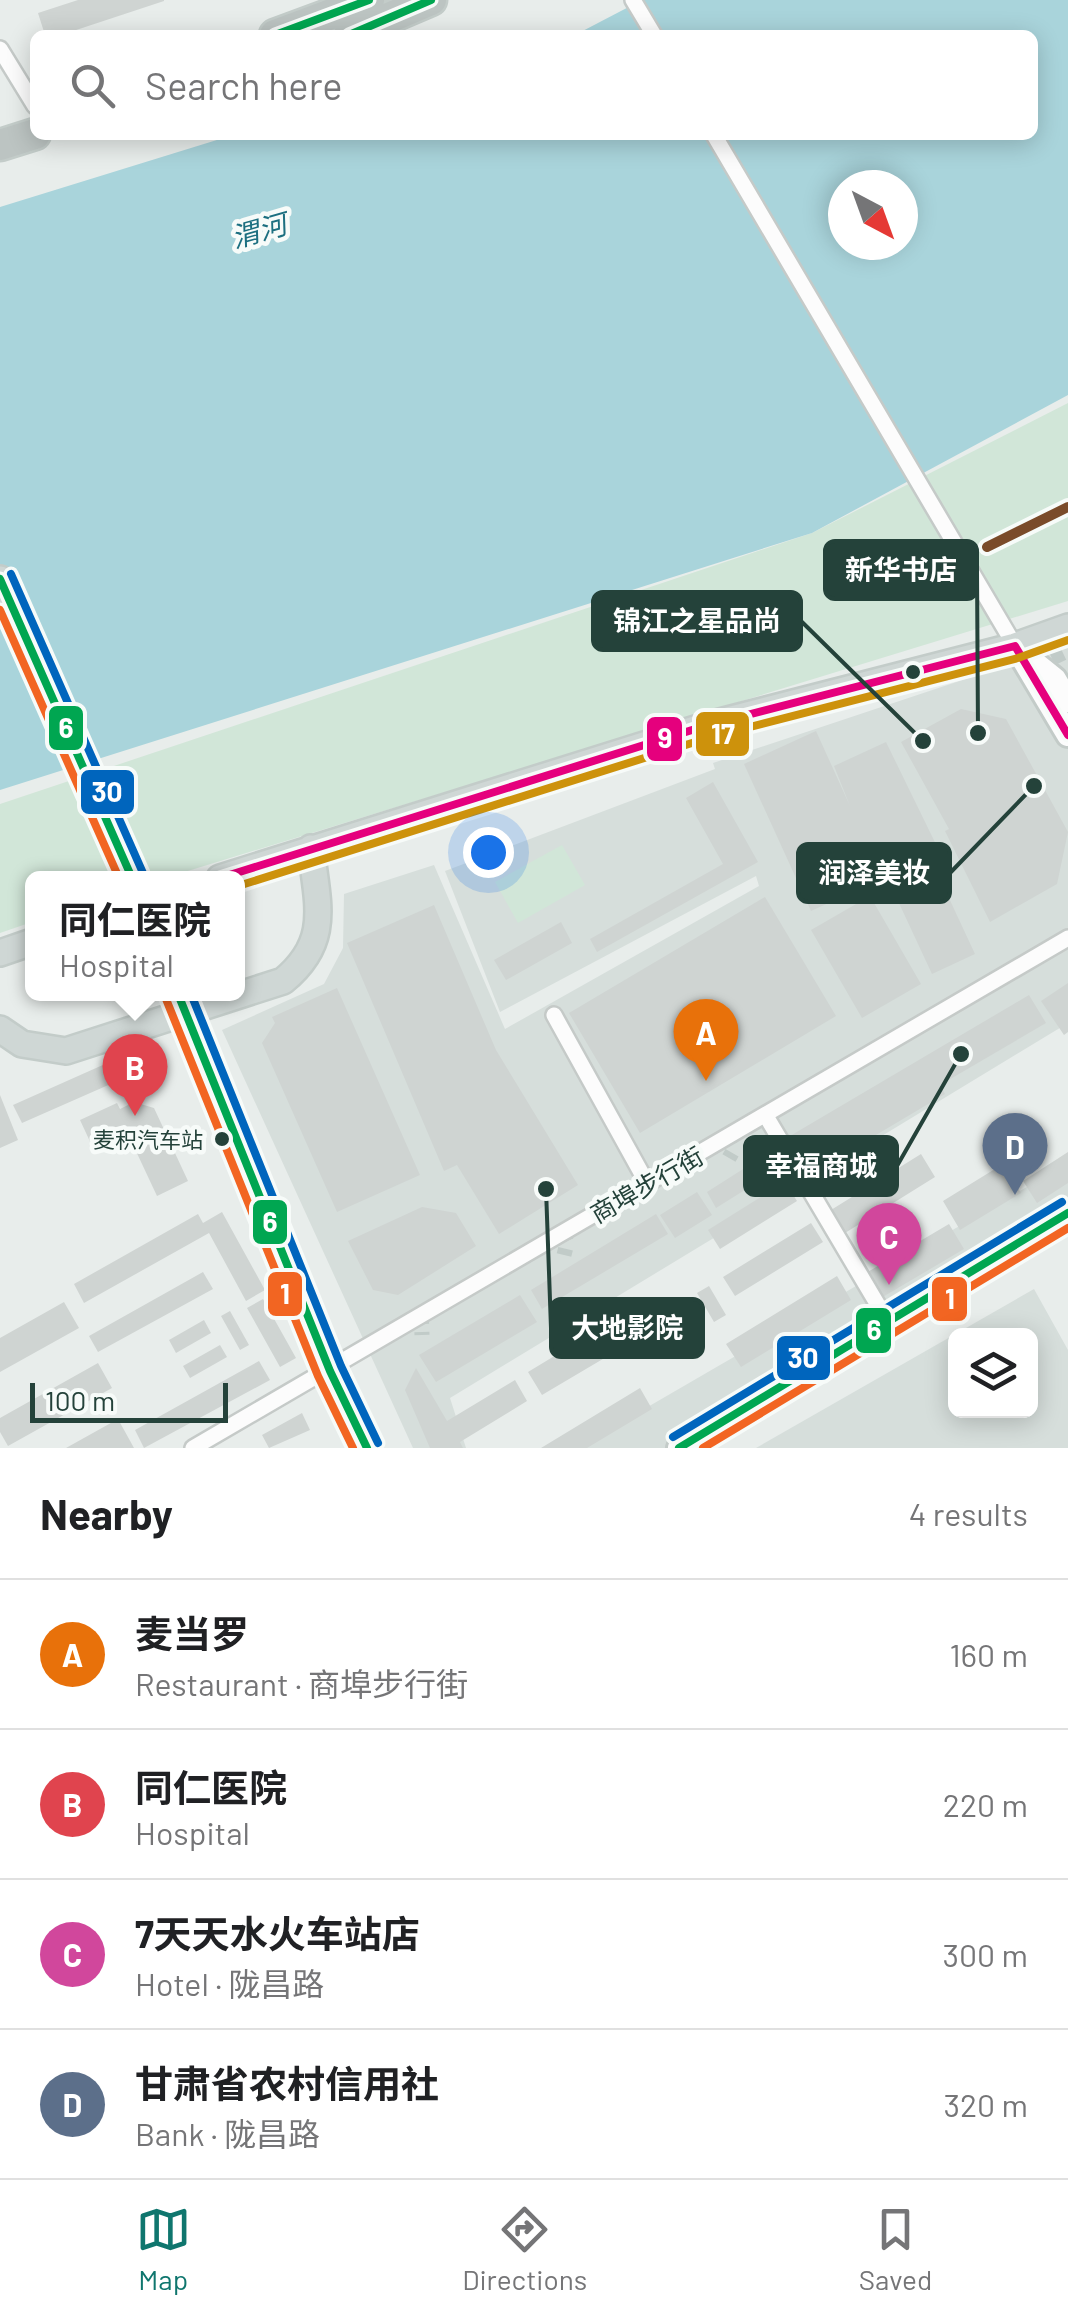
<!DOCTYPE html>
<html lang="en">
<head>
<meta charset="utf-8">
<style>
	body { margin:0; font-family:Barlow,"Noto Sans SC",sans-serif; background:#f6f6f6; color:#202124 }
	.controls { position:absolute; right:30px; bottom:30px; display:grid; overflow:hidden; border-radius:15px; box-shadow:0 5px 25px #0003 }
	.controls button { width:90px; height:90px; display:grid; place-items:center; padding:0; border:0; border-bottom:2px solid #e0e0e0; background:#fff; color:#202124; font:50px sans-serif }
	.compass { position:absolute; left:828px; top:170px; width:90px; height:90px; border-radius:50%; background:#fff; box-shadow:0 5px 25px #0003; rotate:139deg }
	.scale { position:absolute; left:30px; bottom:25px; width:198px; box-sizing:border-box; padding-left:10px; border:5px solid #24423a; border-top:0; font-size:28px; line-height:35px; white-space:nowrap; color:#24423a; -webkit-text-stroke:8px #f7fbf9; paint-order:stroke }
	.you { position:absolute; left:488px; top:852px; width:35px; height:35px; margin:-25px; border:8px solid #fff; border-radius:50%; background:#1a73e8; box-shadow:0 0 0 15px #1a73e833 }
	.badge { display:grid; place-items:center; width:65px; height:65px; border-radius:50%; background:#0f766e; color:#fff; font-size:32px; font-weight:700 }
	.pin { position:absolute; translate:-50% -82px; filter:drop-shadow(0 2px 5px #0008) }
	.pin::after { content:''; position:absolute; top:52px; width:35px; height:30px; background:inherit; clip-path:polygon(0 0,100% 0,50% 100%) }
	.popup { position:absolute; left:25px; top:871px; width:220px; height:130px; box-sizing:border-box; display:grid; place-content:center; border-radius:15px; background:#fff; filter:drop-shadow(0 2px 8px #0005); font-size:32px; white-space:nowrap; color:#757577 }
	.popup b { font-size:38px; color:#202124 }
	.popup::after { content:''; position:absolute; left:50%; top:100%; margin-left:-20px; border:20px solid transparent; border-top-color:#fff }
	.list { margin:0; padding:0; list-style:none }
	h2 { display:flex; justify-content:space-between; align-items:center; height:130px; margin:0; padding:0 40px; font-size:42px }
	h2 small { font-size:32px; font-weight:400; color:#757577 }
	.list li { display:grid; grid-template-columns:65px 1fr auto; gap:30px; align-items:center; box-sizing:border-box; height:150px; padding:0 40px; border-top:2px solid #e0e0e0 }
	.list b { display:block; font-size:38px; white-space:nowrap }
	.list p { margin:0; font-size:32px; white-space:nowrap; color:#757577 }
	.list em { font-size:32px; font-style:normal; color:#757577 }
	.icon { flex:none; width:55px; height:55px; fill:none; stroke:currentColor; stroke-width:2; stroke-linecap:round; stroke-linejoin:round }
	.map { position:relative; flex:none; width:1068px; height:1448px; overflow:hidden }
	.search { position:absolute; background:#fff; box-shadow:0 5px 25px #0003; left:30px; right:30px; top:30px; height:110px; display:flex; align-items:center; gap:25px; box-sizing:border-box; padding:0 35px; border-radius:15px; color:#757577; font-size:38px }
	.sheet { height:730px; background:#fff }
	nav { display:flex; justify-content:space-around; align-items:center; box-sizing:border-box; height:140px; border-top:2px solid #e0e0e0; background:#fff; font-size:28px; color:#757577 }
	nav a { display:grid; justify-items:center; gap:5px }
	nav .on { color:#0f766e }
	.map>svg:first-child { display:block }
	.built { fill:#d6dedb; fill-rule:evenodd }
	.green { fill:#d1e6d8 }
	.water { fill:#a9d4db; fill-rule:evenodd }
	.building { fill:#cfd4d2 }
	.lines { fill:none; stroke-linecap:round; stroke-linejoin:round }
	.street-tunnel { stroke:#c1cbc8; stroke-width:15; stroke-dasharray:15 8; stroke-linecap:butt }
	.street-casing { stroke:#c5cac8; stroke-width:20 }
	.secondary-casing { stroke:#c3cbc8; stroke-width:28 }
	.primary-casing { stroke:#c3ccc9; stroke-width:30 }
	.highway-casing { stroke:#c3ccc9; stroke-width:35 }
	.street { stroke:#fcfcfc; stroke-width:15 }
	.secondary { stroke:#fcfcfc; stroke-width:22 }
	.primary { stroke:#cfd7d5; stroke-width:25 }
	.highway { stroke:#bcc4c2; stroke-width:30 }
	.bus-1-casing { stroke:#f7fbf9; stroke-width:15 }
	.bus-2-casing { stroke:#f7fbf9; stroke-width:15 }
	.bus-3-casing { stroke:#f7fbf9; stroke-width:15 }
	.bus-4-casing { stroke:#f7fbf9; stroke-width:15 }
	.bus-5-casing { stroke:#f7fbf9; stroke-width:15 }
	.bus-1 { stroke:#00a651; stroke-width:8 }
	.bus-2 { stroke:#f26522; stroke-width:8 }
	.bus-3 { stroke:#0065bd; stroke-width:8 }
	.bus-4 { stroke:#e5007d; stroke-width:8 }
	.bus-5 { stroke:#cd920c; stroke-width:8 }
	.rail-1-casing { stroke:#f7fbf9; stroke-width:18 }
	.rail-1 { stroke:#7a4b2a; stroke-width:10 }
	.bus-dot { fill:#24423a; stroke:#f7fbf9; stroke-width:4 }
	.labels { text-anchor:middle; stroke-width:9; stroke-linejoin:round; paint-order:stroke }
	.bus-label { font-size:22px; fill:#24423a; stroke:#f7fbf9; text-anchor:end }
	.street-label { font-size:25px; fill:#24423a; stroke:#f7fbf9 }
	.water-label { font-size:28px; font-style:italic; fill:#1c6f80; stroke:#f7fbf9 }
	.leader { fill:none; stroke:#24423a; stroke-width:4 }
	.callout-dot { fill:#24423a; stroke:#f7fbf9; stroke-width:4 }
	.callout { fill:#24423a; stroke:#24423a; stroke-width:4 }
	.callout-label { font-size:28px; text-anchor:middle; font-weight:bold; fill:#fff }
	.line-badge { stroke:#f7fbf9; stroke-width:4 }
	.badge-label { font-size:28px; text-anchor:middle; font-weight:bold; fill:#fff }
</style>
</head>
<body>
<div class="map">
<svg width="1068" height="1448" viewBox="0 0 1068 1448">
	<rect width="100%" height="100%" fill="#e8edeb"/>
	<path class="built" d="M1068,645v378l-618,375 16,50h-53l-191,-418 102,-46 19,-36 1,-54 90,-29 71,164 254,-143 -3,-10 -256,136 -55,-141 270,-102 -2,-6z
		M1068,1163v56l-400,229h-91z
		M1034,1289l34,61v98h-312zM956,1336h74v74h-74z"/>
	<path class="green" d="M1068,403v198l-903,277h-133v44l-32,11v-129l812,-271z
		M562,845l23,40 -67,38 -23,-41z"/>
	<path class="water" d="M642,0h426v395l-256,138 -812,257v-583l233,-72h800v-100h-458zM843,185h60v60h-60z"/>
	<path class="building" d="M78,0h86v1l-103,34h-16l-7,-22z
		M961,709l45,10 62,113 -11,52 -67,38 -45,-91 4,-2 -48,-87z
		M816,731l34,75 -16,-40 52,-24 62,127 -57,26 -8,-17 -72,33 -67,-147z
		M713,782l45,80 -161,90 -7,-13 133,-75 -37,-66z
		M941,881l34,73 -43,20 -34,-73z
		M870,896l51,88 -59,34 -51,-88z
		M765,897l71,119 -196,117 -71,-120z
		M434,905l62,145 82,135 -79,49 -42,-69 -13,6 -97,-228z
		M561,922l11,21 -66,37 -12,-20z
		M1068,983v49l-4,3 -23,-34z
		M337,988l83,187 -83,37 -75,-169 13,-20 -3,-6z
		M1029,995l17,28 -106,62 5,9 -133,79 -22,-37z
		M114,1060l8,19 -100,44 -9,-18z
		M0,1095l18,45 -18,8z
		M134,1102l20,6 34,73 -31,15 -30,-64 -34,16 -13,-28 37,-17 3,6z
		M778,1147l10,16 -72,45 -9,-16z
		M1068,1152v31l-31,20 -14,-22z
		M921,1154l14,23 -90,56 -14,-23z
		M1003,1164l18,29 -61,37 -17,-29z
		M785,1182l12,19 -77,48 -12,-19z
		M697,1192l15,23 -37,23 -15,-23z
		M422,1207l34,6 20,33 -78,49 -25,-5 -25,-49z
		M222,1212l43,78 -19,11 -37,-68 -125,70 -10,-19 124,-70 5,9z
		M656,1214l12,20 -126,75 -11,-19z
		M811,1223l12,19 -88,54 -12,-19z
		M949,1224l15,25 -83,49 -15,-25z
		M203,1272l10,17 -115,63 -9,-16z
		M837,1276l14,24 -110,67 -15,-23z
		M709,1286l17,29 -12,7 -17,-29z
		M520,1295l17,27 -101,60 -17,-27z
		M263,1299l33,59 -16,9 -33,-59z
		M64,1302l15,26 -79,44v-34z
		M230,1311l19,34 -9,5 -19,-34z
		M204,1320l7,13 -35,20 -7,-13z
		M599,1329l14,24 -71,42 -14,-23z
		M220,1345l7,12 -37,21 -7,-12z
		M259,1361l11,19 -126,68 -9,-18z
		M98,1363l14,25 -104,58 -8,-14v-14z
		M416,1368l31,53 68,-41 12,21 -67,41 3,6h-33l-25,-58z
		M640,1388l12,21 -65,39h-46z
		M302,1413l8,17 -41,18 -7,-13z
		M118,1419l16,29h-68z"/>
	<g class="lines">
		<path class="street-tunnel" d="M1041,672l-3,-7 25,-12
			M724,1132l9,19 -4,7
			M561,1227l6,16 -3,12
			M421,1309l1,26"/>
		<defs>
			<path id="street" d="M633,0l21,35
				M0,49l35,57
				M714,135l301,511
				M554,1015l94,170
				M766,1116l122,206
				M193,1448l875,-510"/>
			<path id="secondary" d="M1015,646l53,89
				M1029,658l26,21 13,22
				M679,1448l389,-235"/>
			<path id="primary" d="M0,579l132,299
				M220,878l488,-153 307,-79 53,-19
				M0,953l32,-11
				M178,994l152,377 37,77
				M0,1029l22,15 44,7 217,-70c49,-40 34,-78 28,-133"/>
			<path id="highway" d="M275,35l94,-35
				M349,35l82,-35
				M0,145l35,-11"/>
		</defs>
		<use href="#street" class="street-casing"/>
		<use href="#secondary" class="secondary-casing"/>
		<use href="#primary" class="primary-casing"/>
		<use href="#highway" class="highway-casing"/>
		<use href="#street" class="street"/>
		<use href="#secondary" class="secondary"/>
		<use href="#primary" class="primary"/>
		<use href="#highway" class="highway"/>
		<defs>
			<path id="bus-1" d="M275,35l94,-35
				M349,35l82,-35
				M0,579l132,299
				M178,994l152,377 37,77
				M679,1448l389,-235"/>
			<path id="bus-2" d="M0,610l119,268
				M166,999l152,377 35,72
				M703,1448l365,-220"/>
			<path id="bus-3" d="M11,574l132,299
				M191,994l150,372 37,77
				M673,1437l389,-235"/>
			<path id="bus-4" d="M220,878l488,-153 307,-79 53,89"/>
			<path id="bus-5" d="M238,886l473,-149 307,-79 50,-18"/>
		</defs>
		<use href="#bus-1" class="bus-1-casing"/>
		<use href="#bus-2" class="bus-2-casing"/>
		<use href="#bus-3" class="bus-3-casing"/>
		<use href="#bus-4" class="bus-4-casing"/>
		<use href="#bus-5" class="bus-5-casing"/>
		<use href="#bus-1" class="bus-1"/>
		<use href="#bus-2" class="bus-2"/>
		<use href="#bus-3" class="bus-3"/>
		<use href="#bus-4" class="bus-4"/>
		<use href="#bus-5" class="bus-5"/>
		<defs>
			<path id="rail-1" d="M987,547l81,-40"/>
		</defs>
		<use href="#rail-1" class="rail-1-casing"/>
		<use href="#rail-1" class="rail-1"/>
	</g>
	<g class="bus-dot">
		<circle cx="913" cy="672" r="9"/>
		<circle cx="222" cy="1139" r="9"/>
	</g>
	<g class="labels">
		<g class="bus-label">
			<text x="203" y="1148">麦积汽车站</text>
		</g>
		<g class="street-label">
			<text transform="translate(647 1185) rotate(-30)" y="9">商埠步行街</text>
		</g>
		<g class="water-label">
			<text transform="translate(259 231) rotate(-16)" y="10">渭河</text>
		</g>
	</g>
	<path class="leader" d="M978 733L977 570M923 741L801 621M1034 786L950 873M961 1054L897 1166M546 1189L551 1328"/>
	<g class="callout-dot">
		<circle cx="978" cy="733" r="10"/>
		<circle cx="923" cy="741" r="10"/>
		<circle cx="1034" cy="786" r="10"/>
		<circle cx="961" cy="1054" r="10"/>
		<circle cx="546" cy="1189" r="10"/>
	</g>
	<g class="callout">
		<rect x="825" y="541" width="152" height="58" rx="10"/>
		<rect x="593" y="592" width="208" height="58" rx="10"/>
		<rect x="798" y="844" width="152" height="58" rx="10"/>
		<rect x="745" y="1137" width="152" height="58" rx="10"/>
		<rect x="551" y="1299" width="152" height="58" rx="10"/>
	</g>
	<g class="callout-label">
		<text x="901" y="580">新华书店</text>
		<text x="697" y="631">锦江之星品尚</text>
		<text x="874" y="883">润泽美妆</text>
		<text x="821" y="1176">幸福商城</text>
		<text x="627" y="1338">大地影院</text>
	</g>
	<g class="line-badge">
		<rect x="47" y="704" width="38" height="48" rx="10" fill="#00a651"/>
		<rect x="694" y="710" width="57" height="48" rx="10" fill="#cd920c"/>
		<rect x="645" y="715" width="39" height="48" rx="10" fill="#e5007d"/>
		<rect x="79" y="768" width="57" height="48" rx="10" fill="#0065bd"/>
		<rect x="251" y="1198" width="38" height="48" rx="10" fill="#00a651"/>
		<rect x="266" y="1270" width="38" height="48" rx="10" fill="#f26522"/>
		<rect x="930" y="1275" width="39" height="48" rx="10" fill="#f26522"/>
		<rect x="854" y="1306" width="39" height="49" rx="10" fill="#00a651"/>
		<rect x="775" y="1334" width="57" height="48" rx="10" fill="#0065bd"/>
	</g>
	<g class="badge-label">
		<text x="66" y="738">6</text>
		<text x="723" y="744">17</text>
		<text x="665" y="748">9</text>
		<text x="107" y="802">30</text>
		<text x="270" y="1232">6</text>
		<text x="285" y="1304">1</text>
		<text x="950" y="1309">1</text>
		<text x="874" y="1340">6</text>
		<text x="803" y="1368">30</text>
	</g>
</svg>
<div class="controls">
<button><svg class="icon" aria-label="layers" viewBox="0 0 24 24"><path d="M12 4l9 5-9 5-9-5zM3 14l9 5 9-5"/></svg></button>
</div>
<svg class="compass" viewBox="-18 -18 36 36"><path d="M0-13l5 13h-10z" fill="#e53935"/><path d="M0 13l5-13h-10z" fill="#757577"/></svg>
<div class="scale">100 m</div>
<div class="you"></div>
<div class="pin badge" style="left:706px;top:1081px;background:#e8710a">A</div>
<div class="pin badge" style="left:135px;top:1116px;background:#e0444e">B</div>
<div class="popup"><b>同仁医院</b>Hospital</div>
<div class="pin badge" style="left:889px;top:1285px;background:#d1479c">C</div>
<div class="pin badge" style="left:1015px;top:1195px;background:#5c6f8a">D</div>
<div class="search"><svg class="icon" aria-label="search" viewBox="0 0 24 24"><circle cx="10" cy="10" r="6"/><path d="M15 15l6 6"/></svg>Search here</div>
</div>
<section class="sheet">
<h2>Nearby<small>4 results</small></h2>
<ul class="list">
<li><span class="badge" style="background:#e8710a">A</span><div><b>麦当罗</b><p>Restaurant · 商埠步行街</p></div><em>160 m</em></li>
<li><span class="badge" style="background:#e0444e">B</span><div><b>同仁医院</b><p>Hospital</p></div><em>220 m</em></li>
<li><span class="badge" style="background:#d1479c">C</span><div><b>7天天水火车站店</b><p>Hotel · 陇昌路</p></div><em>300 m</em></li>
<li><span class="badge" style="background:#5c6f8a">D</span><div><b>甘肃省农村信用社</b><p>Bank · 陇昌路</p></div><em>320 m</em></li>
</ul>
</section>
<nav>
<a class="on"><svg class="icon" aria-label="map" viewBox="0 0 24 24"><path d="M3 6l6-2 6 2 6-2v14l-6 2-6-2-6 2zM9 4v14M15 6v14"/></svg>Map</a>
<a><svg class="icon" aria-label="directions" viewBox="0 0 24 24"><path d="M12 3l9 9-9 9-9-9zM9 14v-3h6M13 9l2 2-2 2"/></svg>Directions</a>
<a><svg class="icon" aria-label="saved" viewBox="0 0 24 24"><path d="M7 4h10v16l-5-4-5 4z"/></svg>Saved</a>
</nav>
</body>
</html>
